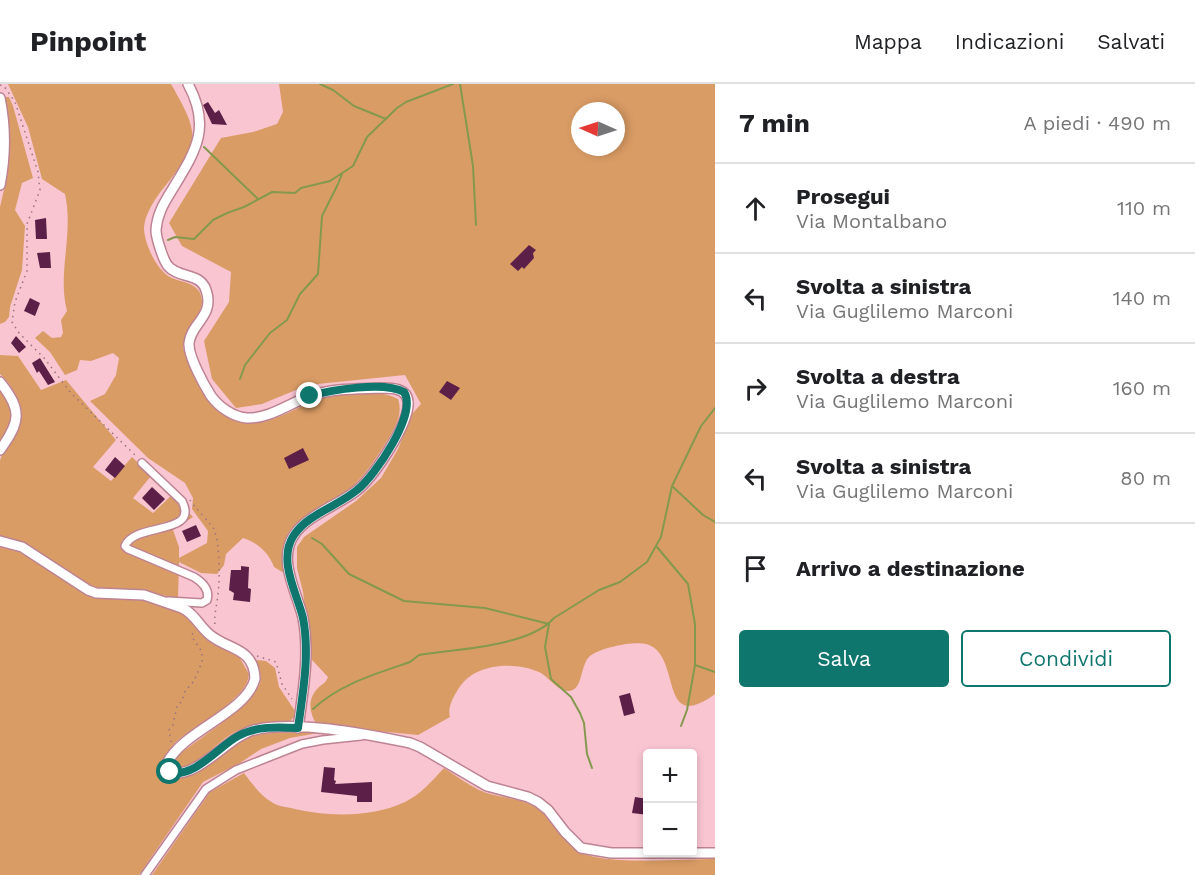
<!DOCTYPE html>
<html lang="it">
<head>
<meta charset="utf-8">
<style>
	body { margin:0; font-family:"Work Sans",sans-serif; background:#f6f6f6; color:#202124 }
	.controls { position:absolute; right:18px; bottom:18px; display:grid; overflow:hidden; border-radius:6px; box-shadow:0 3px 9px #0003 }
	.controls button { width:54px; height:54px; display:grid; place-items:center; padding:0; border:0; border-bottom:2px solid #e0e0e0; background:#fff; color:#202124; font:30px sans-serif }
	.compass { position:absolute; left:571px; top:18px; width:54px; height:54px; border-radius:50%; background:#fff; box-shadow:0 3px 9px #0003; rotate:273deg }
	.stop { position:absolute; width:18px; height:18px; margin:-14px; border:4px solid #0f766e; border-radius:50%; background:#fff }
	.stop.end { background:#0f766e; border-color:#fff; box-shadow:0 2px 6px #0008 }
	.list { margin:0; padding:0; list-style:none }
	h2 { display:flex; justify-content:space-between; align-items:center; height:78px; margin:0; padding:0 24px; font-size:26px }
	h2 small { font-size:20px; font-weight:400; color:#757577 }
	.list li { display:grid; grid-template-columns:39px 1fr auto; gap:18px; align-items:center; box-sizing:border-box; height:90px; padding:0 24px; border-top:2px solid #e0e0e0 }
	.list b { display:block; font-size:22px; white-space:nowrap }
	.list p { margin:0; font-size:20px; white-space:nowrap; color:#757577 }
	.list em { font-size:20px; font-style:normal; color:#757577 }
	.actions { display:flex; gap:12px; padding:18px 24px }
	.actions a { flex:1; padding:14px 0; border:2px solid #0f766e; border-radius:6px; text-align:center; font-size:21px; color:#0f766e }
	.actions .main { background:#0f766e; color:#fff }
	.icon { flex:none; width:33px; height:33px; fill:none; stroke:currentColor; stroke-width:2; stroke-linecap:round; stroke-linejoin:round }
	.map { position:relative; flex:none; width:715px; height:791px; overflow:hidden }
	header { display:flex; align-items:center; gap:36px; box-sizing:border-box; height:84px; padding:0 30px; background:#fff; border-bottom:2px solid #e0e0e0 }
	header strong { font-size:28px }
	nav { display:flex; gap:33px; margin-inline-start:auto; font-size:21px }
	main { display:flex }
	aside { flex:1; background:#fff }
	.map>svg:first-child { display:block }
	.green { fill:#da9c65; fill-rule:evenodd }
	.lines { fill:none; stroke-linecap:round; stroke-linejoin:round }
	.stream { stroke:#84994e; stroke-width:2 }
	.building { fill:#5c1f48 }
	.street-casing { stroke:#be8393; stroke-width:10 }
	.secondary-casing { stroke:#be8393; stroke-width:12 }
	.path { stroke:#9a757f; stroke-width:1.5; stroke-dasharray:1.5 4.5; stroke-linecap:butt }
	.street { stroke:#fff; stroke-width:7 }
	.secondary { stroke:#fff; stroke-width:9 }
	.route { stroke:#0f766e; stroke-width:8 }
</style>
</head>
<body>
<header>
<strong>Pinpoint</strong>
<nav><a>Mappa</a><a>Indicazioni</a><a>Salvati</a></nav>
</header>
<main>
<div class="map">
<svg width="715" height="791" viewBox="0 0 715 791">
	<rect width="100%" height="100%" fill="#f8c5d1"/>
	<path class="green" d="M8,0h163l3,5c6,12 16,27 18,42 3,22 -21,47 -33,63 -7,10 -14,21 -15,34 0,15 13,44 28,50 12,5 29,5 30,23 1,12 -15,32 -19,46 13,41 35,89 87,73 22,-7 42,-21 65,-26 9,-2 18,-1 28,-1 12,0 24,0 35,6 5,15 -2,26 -9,39 -13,20 -24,39 -43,54 -18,13 -45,22 -57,40 -8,12 -5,27 -5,41l-10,-6c-5,-14 -17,-25 -31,-29l-17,16 -2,11 -7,9 -16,-1 -22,-11 -1,36 -34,-6 -52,-3 -65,-43 -27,-10c0,-22 0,-55 0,-75 1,-8 11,-16 15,-24 11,-22 3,-47 -15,-63v-19l18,1 23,34 25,-10 50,60 -23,27 18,14 21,-24 19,19 -18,22 20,15 20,-19 20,23 -20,13 6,17v11l28,-15 1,-12 -16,-22 1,-11 -8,-15 -37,-25 -58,-57 15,-7 11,-19 3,-17 -6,-5 -22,8 -11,-1 -3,10 -12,5 -15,-23 -15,-14 8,-7 9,7 9,-1 2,-4 -2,-13 6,-9c-10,-38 7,-77 -2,-117l-23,-15 -14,-52z
		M279,0h436v610c-58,42 -32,-41 -69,-50 -13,-3 -48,4 -57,13 -9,9 -6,33 -20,34 -11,1 -21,-15 -30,-19 -24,-11 -65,-9 -80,16 -5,8 -12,19 -9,29l-32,18 -101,-10c-8,-12 -10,-26 1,-37 5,-5 8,-5 10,-11l-16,-17 -9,-68 -6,-24v-21l7,-10 52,-36 25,-23 17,-29 14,-35 9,-10 -16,-29 -97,10 -46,19 -26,4 -24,-29 -8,-38 25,-39 2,-30 -49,-26 -13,-23 52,-85 32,-6 24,-8 6,-12zM580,27h36v36h-36z
		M5,13h4l4,9 20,72 -11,5 -7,27 10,16 -3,44 -12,37 -1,10 -4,5 -5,2v-117l6,-26 4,-44z
		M0,304c16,24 15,31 0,55z
		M0,463l19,5 17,8 24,18 26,16 62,5 34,13 30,31 26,12 11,19c-1,26 -55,51 -73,68 -6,6 -10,13 -14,19l2,12c25,20 58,-29 80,-35 25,-7 49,-6 74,-5l-28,5 -29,11 -21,14 -37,19 -64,93h-139z
		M256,576l10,1 9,7 4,19 16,24 -1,6 -5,5c-20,1 -41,1 -59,13 -17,11 -33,32 -55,34l-3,-2 6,-12c19,-14 76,-52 82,-72 2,-8 -1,-15 -4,-23z
		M444,684c11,7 23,16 35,22 17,8 37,7 53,15 20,11 27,34 46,46 24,15 106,8 137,8v16h-563l58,-83 34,-19c9,12 17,23 29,30 5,3 12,4 18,5 36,9 80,10 114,-6 16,-8 27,-21 39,-34z"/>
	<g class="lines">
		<path class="stream" d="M320,0l13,6 21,16 32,13
			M460,0l13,82 3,59
			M204,63l54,52
			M168,156l7,-3 19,2 19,-19 14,-7 17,-6 28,-15 23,1 6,-5 29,-7 23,-15 14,-29 30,-29 9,-6 47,-18
			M240,295l5,-14 25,-32 17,-13 13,-26 18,-20 4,-58 16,-32 4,-10
			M672,402l31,29 12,7
			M312,454l10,6 27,30 55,27 81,7 64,16
			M657,463l31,37 7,40v41l-8,45 -6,16
			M549,540l-4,23 6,32 20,18 9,16 4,10 3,31 5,14
			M695,581l20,7
			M313,625c27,-25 62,-35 97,-47l9,-7c36,-6 110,-8 135,-37l45,-28 21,-8 27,-20 14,-25 11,-51 29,-60 14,-18"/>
	</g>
	<path class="building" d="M208,18l7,11 4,-3 8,15 -15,-1 -9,-19z
		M46,134l1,21h-11l-1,-19z
		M529,161l7,5 -3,3 1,5 -10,11 -2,-2 -4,4 -8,-7z
		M50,168l1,16h-11l-3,-15z
		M30,214l10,5 -5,13 -11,-5z
		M16,252l10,11 -7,6 -8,-10z
		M40,274l15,24 -7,3 -9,-14 -2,2 -5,-10z
		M447,297l13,7 -9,12 -12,-8z
		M303,364l6,12 -20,9 -5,-11z
		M115,373l10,9 -10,12 -10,-8z
		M152,403l13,12 -11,11 -12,-12z
		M196,441l5,11 -14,6 -5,-11z
		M241,482l8,1 -1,21 3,1 -1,13 -17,-2 1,-7 -5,-3 2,-20h10z
		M630,609l5,20 -11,3 -5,-20z
		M324,683l11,1 -1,12 2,1 -1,3 37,-2v20h-15v-6l-36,-4z
		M635,713l13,2v16l-16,-2z"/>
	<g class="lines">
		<defs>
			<path id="street" d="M142,379l40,38c18,35 -48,21 -57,45l3,3 66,28c8,5 16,13 13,23l-5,3 -34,-2
				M145,791l61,-86 30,-19 66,-26 21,-4 38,-4"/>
			<path id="secondary" d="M188,0c24,44 7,68 -16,106 -8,13 -15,24 -16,40 0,6 2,12 4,18 2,6 4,13 8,18 11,13 32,6 38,24 9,26 -15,33 -17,53 -1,13 15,42 22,53 8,11 22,21 36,22 22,1 43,-15 63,-22 23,-8 47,-7 71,-8 11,0 26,0 27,14 2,21 -35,76 -52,89 -18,14 -50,25 -62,44 -17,25 3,57 9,83 7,36 0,74 -5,110
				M0,14c6,29 6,57 0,87
				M0,298c22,28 21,39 0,68
				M0,457l22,6 66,43 8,3 48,2 38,13c12,5 17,18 28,27 18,15 44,12 45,44 -10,35 -70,50 -88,84l3,9c27,8 57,-35 84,-42 44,-10 111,4 156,13l10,4 67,39 41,11 10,5 10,8 17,22 16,16 30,5h104"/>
		</defs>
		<use href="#street" class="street-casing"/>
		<use href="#secondary" class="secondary-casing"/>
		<path class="path" d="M0,1l4,1 11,16 23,70 2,18 -13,34v47l-12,31 -3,20 7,11 26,26 25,33 67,65
			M190,416c3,5 23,27 24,29 6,16 6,47 4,65 -1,11 -4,20 -3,32
			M257,572l19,6 6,22 10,15
			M171,658l-2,-12 4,-5 4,-19 5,-5 3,-10 9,-10 8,-19v-10l-10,-15 1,-6"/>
		<use href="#street" class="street"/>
		<use href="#secondary" class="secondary"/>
	</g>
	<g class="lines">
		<path class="route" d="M170,688c24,7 49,-26 68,-36 18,-10 40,-9 60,-8 5,-36 12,-74 5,-110 -6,-25 -26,-58 -9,-83 14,-21 44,-29 63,-45 18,-14 61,-77 47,-98 -20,-11 -73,-2 -94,4"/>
	</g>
</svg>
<div class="controls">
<button>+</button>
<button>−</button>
</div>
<svg class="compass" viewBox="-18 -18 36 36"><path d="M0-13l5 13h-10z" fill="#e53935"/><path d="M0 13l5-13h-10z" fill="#757577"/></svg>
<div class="stop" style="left:170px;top:688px"></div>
<div class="stop end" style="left:310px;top:312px"></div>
</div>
<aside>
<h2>7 min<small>A piedi · 490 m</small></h2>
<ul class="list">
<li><svg class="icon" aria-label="ahead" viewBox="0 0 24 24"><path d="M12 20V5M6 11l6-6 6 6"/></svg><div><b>Prosegui</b><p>Via Montalbano</p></div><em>110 m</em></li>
<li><svg class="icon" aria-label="left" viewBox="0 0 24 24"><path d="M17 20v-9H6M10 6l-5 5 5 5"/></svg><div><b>Svolta a sinistra</b><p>Via Guglilemo Marconi</p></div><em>140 m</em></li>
<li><svg class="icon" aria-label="right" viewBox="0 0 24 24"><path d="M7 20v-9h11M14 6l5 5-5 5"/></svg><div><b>Svolta a destra</b><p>Via Guglilemo Marconi</p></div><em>160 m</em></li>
<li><svg class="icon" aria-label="left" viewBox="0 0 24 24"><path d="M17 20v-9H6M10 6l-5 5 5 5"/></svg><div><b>Svolta a sinistra</b><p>Via Guglilemo Marconi</p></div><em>80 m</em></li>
<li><svg class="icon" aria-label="arrive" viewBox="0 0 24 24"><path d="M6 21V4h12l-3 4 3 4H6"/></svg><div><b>Arrivo a destinazione</b></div></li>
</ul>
<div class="actions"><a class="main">Salva</a><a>Condividi</a></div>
</aside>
</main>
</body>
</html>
